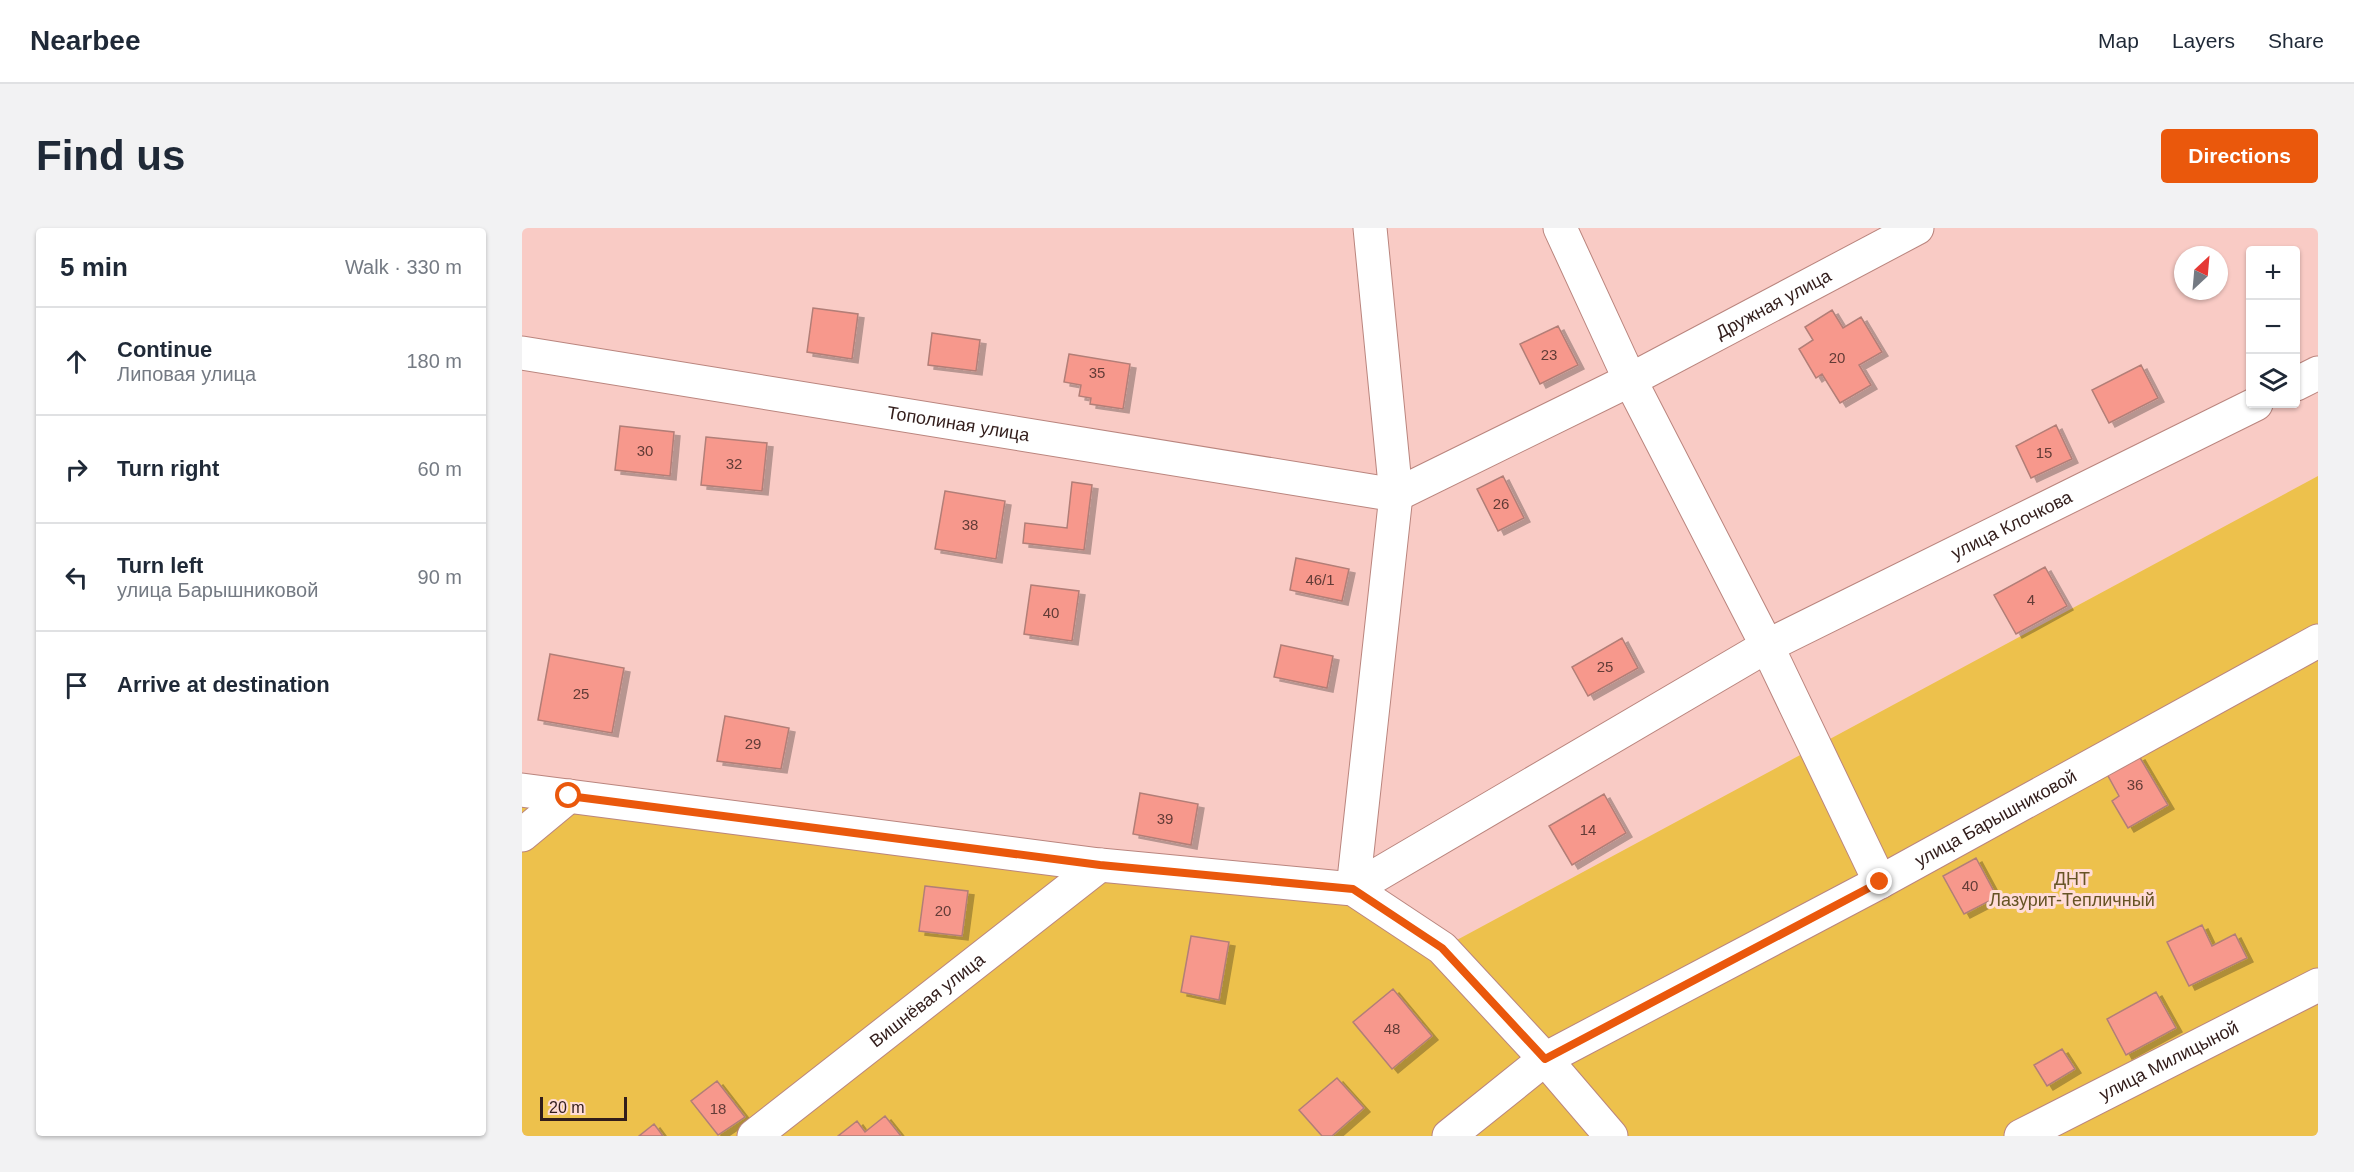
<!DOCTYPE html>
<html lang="en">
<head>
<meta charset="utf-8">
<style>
	body { margin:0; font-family:Helvetica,sans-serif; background:#f2f2f3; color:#1f2937 }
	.controls { position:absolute; right:18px; top:18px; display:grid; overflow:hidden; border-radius:6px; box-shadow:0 2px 4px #0004 }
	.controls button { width:54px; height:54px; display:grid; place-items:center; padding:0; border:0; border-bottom:2px solid #e0e1e3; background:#fff; color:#1f2937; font:30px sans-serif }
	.compass { position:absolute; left:1652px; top:18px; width:54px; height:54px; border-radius:50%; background:#fff; box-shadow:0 2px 4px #0004; rotate:26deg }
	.scale { position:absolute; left:18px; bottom:15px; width:87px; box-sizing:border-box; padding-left:6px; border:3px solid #321d1b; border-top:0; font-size:16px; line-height:21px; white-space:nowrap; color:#321d1b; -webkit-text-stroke:4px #ffdcd7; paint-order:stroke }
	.stop { position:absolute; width:18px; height:18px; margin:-14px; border:4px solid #ea580c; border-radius:50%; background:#fff }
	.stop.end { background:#ea580c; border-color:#fff; box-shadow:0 2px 6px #0008 }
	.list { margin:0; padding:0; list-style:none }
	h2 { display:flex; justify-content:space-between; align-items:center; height:78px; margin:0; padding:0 24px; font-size:26px }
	h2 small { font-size:20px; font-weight:400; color:#747a83 }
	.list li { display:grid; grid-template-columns:39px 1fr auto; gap:18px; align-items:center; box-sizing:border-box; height:108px; padding:0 24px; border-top:2px solid #e0e1e3 }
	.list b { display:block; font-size:22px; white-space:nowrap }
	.list p { margin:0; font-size:20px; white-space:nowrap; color:#747a83 }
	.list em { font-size:20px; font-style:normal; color:#747a83 }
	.icon { flex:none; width:33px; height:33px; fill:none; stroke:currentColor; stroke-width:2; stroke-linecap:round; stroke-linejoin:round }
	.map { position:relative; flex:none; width:1796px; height:908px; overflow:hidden; border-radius:6px }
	header { display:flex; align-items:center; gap:36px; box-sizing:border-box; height:84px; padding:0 30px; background:#fff; border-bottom:2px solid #e0e1e3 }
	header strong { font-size:28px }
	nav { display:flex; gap:33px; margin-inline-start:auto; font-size:21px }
	.intro { display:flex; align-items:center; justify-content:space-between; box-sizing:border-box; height:144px; padding:0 36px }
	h1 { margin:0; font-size:42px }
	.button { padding:15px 27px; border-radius:6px; background:#ea580c; color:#fff; font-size:21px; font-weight:700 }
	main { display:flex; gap:36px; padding:0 36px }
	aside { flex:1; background:#fff; border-radius:6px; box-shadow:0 2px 4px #0004 }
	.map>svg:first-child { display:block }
	.green { fill:#edc14c }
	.building { fill:#f7988c; stroke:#b27e77; stroke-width:1.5; filter:url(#shadow) }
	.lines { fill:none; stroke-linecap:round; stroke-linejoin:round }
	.street-casing { stroke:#ba857e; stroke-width:35 }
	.street { stroke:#fff; stroke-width:33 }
	.route { stroke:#ea580c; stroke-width:8 }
	.labels { text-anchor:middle; stroke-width:6; stroke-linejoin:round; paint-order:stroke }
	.number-label { font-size:15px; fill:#633c37 }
	.street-label { font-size:18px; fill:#321d1b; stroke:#ffdcd7 }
	.park-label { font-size:18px; fill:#675425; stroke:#ffdcd7 }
</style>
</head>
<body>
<header>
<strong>Nearbee</strong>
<nav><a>Map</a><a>Layers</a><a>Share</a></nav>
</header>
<div class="intro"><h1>Find us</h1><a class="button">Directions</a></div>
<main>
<aside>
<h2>5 min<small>Walk · 330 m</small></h2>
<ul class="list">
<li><svg class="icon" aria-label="ahead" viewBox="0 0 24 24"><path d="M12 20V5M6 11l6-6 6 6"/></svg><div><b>Continue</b><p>Липовая улица</p></div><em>180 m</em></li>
<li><svg class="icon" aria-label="right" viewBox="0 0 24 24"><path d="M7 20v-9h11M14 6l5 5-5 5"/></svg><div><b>Turn right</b></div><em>60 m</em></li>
<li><svg class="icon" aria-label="left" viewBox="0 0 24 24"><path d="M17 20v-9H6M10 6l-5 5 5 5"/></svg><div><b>Turn left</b><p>улица Барышниковой</p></div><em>90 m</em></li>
<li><svg class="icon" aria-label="arrive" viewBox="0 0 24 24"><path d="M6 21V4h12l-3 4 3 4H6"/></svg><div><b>Arrive at destination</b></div></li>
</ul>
</aside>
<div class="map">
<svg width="1796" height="908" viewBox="0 0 1796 908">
	<defs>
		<filter id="shadow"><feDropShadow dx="6" dy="4" stdDeviation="0" flood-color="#0004"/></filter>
	</defs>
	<rect width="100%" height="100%" fill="#f9cbc5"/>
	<path class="green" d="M1796,248v660h-1796v-351l827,113 93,50z"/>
	<path class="building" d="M291,80l45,6 -6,45 -45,-7z
		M1310,82l11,18 18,-11 21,35 -23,13 12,20 -31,18 -18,-29 -6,4 -17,-29 14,-9 -8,-13z
		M1036,98l20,39 -38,19 -20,-40z
		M410,105l48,7 -4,31 -48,-6z
		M547,126l61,10 -7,45 -33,-5 1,-6 -12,-2 2,-11 -17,-3z
		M1619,137l17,33 -49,25 -17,-33z
		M1534,197l16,34 -41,19 -15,-32z
		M98,198l54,6 -4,44 -55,-6z
		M184,209l61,6 -5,48 -61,-6z
		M981,248l21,42 -26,13 -21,-42z
		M550,254l20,3 -8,65 -61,-7 2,-20 42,5z
		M423,263l60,10 -9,58 -61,-10z
		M774,330l53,11 -7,32 -52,-11z
		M1523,339l22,39 -51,28 -22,-39z
		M509,357l48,6 -7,50 -48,-7z
		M1100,410l16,30 -50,28 -16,-29z
		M759,417l52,11 -6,32 -53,-11z
		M28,426l74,14 -12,65 -74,-13z
		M203,488l64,12 -8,41 -64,-8z
		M1617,528l29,49 -40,23 -16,-27 7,-5 -12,-22z
		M618,565l58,11 -7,41 -58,-11z
		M1082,566l22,39 -54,32 -23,-39z
		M1454,630l21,39 -33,17 -21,-38z
		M403,658l43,5 -6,45 -43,-5z
		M1680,697l10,21 23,-12 12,24 -58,28 -22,-44z
		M669,708l38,6 -10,58 -38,-8z
		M871,761l39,47 -40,33 -39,-47z
		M1634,764l20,36 -50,27 -19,-36z
		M1540,821l13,20 -28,17 -13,-21z
		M815,850l27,30 -32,28h-10l-23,-26z
		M195,853l28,36 -27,18 -27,-34z
		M363,888l16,20h-63l19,-15 8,11z
		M132,896l9,12h-24z"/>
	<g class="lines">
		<defs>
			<g id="street">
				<path d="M1038,0l70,152 137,266 113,236"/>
				<path id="s1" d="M0,125l874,142"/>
				<path d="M1774,156l22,-11"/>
				<path id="s2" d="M874,267l234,-115 287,-152"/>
				<path d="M0,562l578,75 253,24 89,59 103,111 66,77"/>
				<path d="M0,607l47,-39"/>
				<path id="s3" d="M831,661l414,-243 489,-242"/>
				<path d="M831,661l43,-394 -26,-267"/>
				<path id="s4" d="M232,908l346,-271"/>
				<path id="s5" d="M927,908l96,-77 335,-177 438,-241"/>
				<path id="s6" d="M1499,908l297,-151"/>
			</g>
		</defs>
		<use href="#street" class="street-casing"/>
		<use href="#street" class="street"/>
	</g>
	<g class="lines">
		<path class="route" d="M47,568l531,69 253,24 89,59 103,111 335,-177"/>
	</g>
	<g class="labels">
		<g class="number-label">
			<text x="1027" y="132">23</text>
			<text x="1315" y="135">20</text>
			<text x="575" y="150">35</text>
			<text x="123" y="228">30</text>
			<text x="1522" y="230">15</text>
			<text x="212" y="241">32</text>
			<text x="979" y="281">26</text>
			<text x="448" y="302">38</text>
			<text x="798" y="357">46/1</text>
			<text x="1509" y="377">4</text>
			<text x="529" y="390">40</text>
			<text x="1083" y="444">25</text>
			<text x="59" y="471">25</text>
			<text x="231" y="521">29</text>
			<text x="1613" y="562">36</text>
			<text x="643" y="596">39</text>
			<text x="1066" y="607">14</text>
			<text x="1448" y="663">40</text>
			<text x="421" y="688">20</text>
			<text x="870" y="806">48</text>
			<text x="196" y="886">18</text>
		</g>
		<g class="street-label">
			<text dy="6" stroke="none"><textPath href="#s2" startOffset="423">Дружная улица</textPath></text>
			<text dy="6" stroke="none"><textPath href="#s1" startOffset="442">Тополиная улица</textPath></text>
			<text dy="6" stroke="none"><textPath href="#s3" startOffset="753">улица Клочкова</textPath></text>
			<text dy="6" stroke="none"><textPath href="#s5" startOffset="634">улица Барышниковой</textPath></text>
			<text dy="6" stroke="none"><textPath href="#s4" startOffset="220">Вишнёвая улица</textPath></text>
			<text dy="6" stroke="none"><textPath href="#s6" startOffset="166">улица Милицыной</textPath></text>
		</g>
		<g class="park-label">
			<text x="1550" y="657">ДНТ<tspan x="1550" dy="21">Лазурит-Тепличный</tspan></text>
		</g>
	</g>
</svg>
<div class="controls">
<button>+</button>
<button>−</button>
<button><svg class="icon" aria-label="layers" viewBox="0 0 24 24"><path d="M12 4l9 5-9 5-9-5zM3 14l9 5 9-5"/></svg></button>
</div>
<svg class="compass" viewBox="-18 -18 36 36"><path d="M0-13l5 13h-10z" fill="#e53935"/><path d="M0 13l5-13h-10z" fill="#747a83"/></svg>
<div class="scale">20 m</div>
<div class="stop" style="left:47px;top:568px"></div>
<div class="stop end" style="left:1358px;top:654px"></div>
</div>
</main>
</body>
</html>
